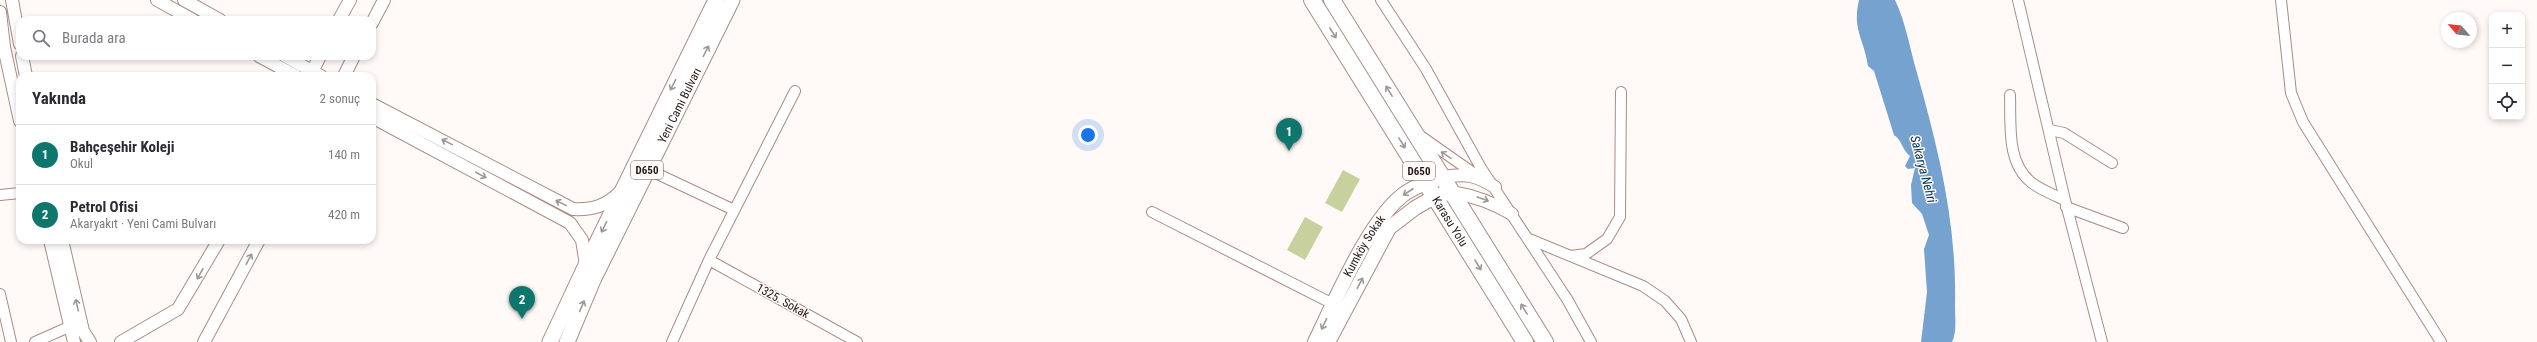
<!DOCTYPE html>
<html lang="tr">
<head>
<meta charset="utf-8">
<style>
	body { margin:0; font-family:"Roboto Condensed",sans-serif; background:#f7f7f7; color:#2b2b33 }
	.controls { position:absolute; right:12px; top:12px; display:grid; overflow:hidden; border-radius:8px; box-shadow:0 2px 6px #0003 }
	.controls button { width:36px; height:36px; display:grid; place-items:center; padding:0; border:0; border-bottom:1px solid #e1e1e2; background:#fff; color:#2b2b33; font:20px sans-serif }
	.compass { position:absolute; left:2441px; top:12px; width:36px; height:36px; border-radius:50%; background:#fff; box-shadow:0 2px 6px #0003; rotate:298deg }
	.you { position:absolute; left:1088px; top:135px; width:14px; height:14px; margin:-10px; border:3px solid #fff; border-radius:50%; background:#1a73e8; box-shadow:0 0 0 6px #1a73e833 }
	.badge { display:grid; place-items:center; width:26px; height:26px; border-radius:50%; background:#0f766e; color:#fff; font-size:13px; font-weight:700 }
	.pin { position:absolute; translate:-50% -33px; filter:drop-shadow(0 1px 2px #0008) }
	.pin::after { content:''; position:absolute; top:21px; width:14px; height:12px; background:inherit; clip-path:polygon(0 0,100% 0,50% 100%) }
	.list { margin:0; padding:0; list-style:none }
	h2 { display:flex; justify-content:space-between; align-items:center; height:52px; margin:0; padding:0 16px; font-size:17px }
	h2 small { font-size:13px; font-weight:400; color:#7c7c81 }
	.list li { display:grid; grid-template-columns:26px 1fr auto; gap:12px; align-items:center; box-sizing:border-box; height:60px; padding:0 16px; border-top:1px solid #e1e1e2 }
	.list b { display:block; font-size:15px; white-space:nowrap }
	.list p { margin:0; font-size:13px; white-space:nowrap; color:#7c7c81 }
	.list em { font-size:13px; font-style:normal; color:#7c7c81 }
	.icon { flex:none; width:22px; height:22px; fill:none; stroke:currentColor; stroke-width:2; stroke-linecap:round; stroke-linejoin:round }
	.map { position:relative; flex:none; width:2537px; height:342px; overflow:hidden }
	.search { position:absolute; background:#fff; box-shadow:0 2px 6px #0003; left:16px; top:16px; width:360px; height:44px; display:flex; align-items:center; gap:10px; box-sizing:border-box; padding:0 14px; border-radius:12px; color:#7c7c81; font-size:15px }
	.panel { position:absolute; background:#fff; box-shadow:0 2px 6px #0003; left:16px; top:72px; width:360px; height:172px; border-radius:12px }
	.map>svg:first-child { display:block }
	.green { fill:#c7d19e }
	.water { fill:#75a2ce }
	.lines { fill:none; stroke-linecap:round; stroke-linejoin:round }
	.minor-casing { stroke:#a88d84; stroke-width:12 }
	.tertiary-casing { stroke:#a88d84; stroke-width:14 }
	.secondary-casing { stroke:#a88d84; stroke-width:16 }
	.primary-casing { stroke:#a88d84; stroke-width:17 }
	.trunk-casing { stroke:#a88d84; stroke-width:18 }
	.minor { stroke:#fff; stroke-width:10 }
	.tertiary { stroke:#fff; stroke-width:12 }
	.secondary { stroke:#fff; stroke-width:14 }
	.primary { stroke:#fff; stroke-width:15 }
	.trunk { stroke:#fff; stroke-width:16 }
	.oneway { stroke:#9d9897 }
	.labels { text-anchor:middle; stroke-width:3; stroke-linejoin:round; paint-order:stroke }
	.shield { fill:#fff9f7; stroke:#665d5a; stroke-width:1 }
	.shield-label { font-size:11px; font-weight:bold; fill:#251a17 }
	.street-label { font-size:12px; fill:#251a17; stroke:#fff9f7 }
	.water-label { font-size:13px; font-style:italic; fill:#003760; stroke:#fff9f7 }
</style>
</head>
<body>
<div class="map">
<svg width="2537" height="342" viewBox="0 0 2537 342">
	<rect width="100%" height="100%" fill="#fff9f7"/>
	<path class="green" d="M1343,170l17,9 -18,33 -17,-9z
		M1305,217l18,10 -18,33 -18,-10z"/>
	<path class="water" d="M1859,0h36c11,23 15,49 22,73 22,78 40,152 38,233 0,11 2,26 -3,36h-31l6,-50 -3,-43 5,-14 -7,-21 -10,-11 -1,-18 4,-17 -7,1 -3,-3 5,-10c-8,-6 -8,-16 -16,-21l-20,-64 -6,-5c-4,-28 -16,-36 -9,-66z"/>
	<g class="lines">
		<defs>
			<path id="minor" d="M1381,0l45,69 55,99 86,131 24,43
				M2018,0l47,200 37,142
				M2281,0l10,93 12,29 138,220
				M2010,95c1,29 -4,68 22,88 9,7 22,12 33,17
				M2050,130l14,3 48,30
				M1422,137l57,40
				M647,169l87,41
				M0,195l20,-2
				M2066,207l57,21
				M1152,212l187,95
				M1527,238l116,48 22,15 16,18 10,23
				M1571,256l15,-2 21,-15 13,-22 1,-125
				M709,260l148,82
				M0,294l11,48
				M35,342l36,-16
				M672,342l37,-82 86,-169"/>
			<path id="tertiary" d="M12,0l8,44
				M157,0l36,20
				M184,0l36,20
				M0,12l4,35 16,74
				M339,20l11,-20
				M372,23l12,-23
				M22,56l4,20
				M259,56l37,20
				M285,56l36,20
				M310,76l10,-20
				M344,76l10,-20
				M372,104l201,105c20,1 33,-3 47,-17
				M372,117l198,106 12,17 4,25
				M1443,177c24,-4 32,-2 52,10
				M1452,192c23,4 40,10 60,22
				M50,240l24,102
				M62,240l21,91 7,11
				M121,342l57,-33 41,-69
				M204,342l55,-102"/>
			<g id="secondary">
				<path id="s1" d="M1315,342c19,-39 56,-127 92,-150 11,-7 23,-11 36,-15"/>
				<path d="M1328,342l61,-114 26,-20 21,-12 9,-2"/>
			</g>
			<g id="primary">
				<path d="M550,342l36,-77 130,-265"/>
				<path id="s2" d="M567,342l26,-62 139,-280"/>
			</g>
			<g id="trunk">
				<path id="s3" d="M1312,0l213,342"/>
				<path d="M1332,0l213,342"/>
			</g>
		</defs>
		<use href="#minor" class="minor-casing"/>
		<use href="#tertiary" class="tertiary-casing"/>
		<use href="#secondary" class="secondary-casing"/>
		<use href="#primary" class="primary-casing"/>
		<use href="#trunk" class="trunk-casing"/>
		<use href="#minor" class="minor"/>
		<use href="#tertiary" class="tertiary"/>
		<use href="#secondary" class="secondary"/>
		<use href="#primary" class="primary"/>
		<use href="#trunk" class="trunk"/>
	</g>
	<defs><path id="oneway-shaft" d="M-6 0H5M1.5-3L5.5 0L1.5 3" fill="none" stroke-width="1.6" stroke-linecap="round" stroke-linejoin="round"/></defs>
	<g class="oneway">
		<use href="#oneway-shaft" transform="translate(1333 33) rotate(58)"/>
		<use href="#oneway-shaft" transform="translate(706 51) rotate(-63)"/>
		<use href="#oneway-shaft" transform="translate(673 85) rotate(117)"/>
		<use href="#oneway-shaft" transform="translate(1389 91) rotate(-122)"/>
		<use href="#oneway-shaft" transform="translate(447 142) rotate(-154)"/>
		<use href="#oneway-shaft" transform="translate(1402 143) rotate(58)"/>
		<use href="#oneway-shaft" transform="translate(1446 155) rotate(-146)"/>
		<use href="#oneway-shaft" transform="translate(481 175) rotate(28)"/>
		<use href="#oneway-shaft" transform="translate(1408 192) rotate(147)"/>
		<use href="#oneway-shaft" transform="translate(1483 199) rotate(20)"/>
		<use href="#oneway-shaft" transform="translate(561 203) rotate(-154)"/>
		<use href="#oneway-shaft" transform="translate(604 227) rotate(116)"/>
		<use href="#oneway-shaft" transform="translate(249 259) rotate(-62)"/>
		<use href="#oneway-shaft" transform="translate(1478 265) rotate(59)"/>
		<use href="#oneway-shaft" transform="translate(200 274) rotate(119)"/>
		<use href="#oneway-shaft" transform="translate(1360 283) rotate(-62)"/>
		<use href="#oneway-shaft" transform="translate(77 305) rotate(-103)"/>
		<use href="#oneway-shaft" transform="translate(582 306) rotate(-67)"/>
		<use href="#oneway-shaft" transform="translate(1524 309) rotate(-122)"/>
		<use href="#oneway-shaft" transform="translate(1324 324) rotate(116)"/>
	</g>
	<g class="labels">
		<g class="shield">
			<rect x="631" y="161" width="32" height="18" rx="3"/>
			<rect x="1403" y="162" width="32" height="18" rx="3"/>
		</g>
		<g class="shield-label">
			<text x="647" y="174">D650</text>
			<text x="1419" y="175">D650</text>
		</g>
		<g class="street-label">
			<text dy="4" stroke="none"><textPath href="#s2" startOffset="262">Yeni Cami Bulvarı</textPath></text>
			<text dy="4" stroke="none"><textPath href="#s3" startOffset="261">Karasu Yolu</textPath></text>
			<text dy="4" stroke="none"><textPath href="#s1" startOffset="108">Kumköy Sokak</textPath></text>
			<text transform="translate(783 301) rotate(29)" y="4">1325. Sokak</text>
		</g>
		<g class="water-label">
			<text transform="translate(1924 169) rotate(75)" y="5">Sakarya Nehri</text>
		</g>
	</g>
</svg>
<div class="controls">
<button>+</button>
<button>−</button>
<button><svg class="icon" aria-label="locate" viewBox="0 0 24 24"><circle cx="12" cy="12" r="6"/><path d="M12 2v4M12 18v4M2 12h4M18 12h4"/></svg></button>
</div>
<svg class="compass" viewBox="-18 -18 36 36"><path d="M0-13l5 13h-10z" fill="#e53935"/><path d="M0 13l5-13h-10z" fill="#7c7c81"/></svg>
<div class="you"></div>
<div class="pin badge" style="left:1289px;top:151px">1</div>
<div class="pin badge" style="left:522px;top:319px">2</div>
<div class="search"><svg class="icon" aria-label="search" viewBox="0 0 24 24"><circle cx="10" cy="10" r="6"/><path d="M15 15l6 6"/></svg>Burada ara</div>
<section class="panel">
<h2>Yakında<small>2 sonuç</small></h2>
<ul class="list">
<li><span class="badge">1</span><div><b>Bahçeşehir Koleji</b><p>Okul</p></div><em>140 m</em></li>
<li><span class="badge">2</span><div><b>Petrol Ofisi</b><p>Akaryakıt · Yeni Cami Bulvarı</p></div><em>420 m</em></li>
</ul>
</section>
</div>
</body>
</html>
